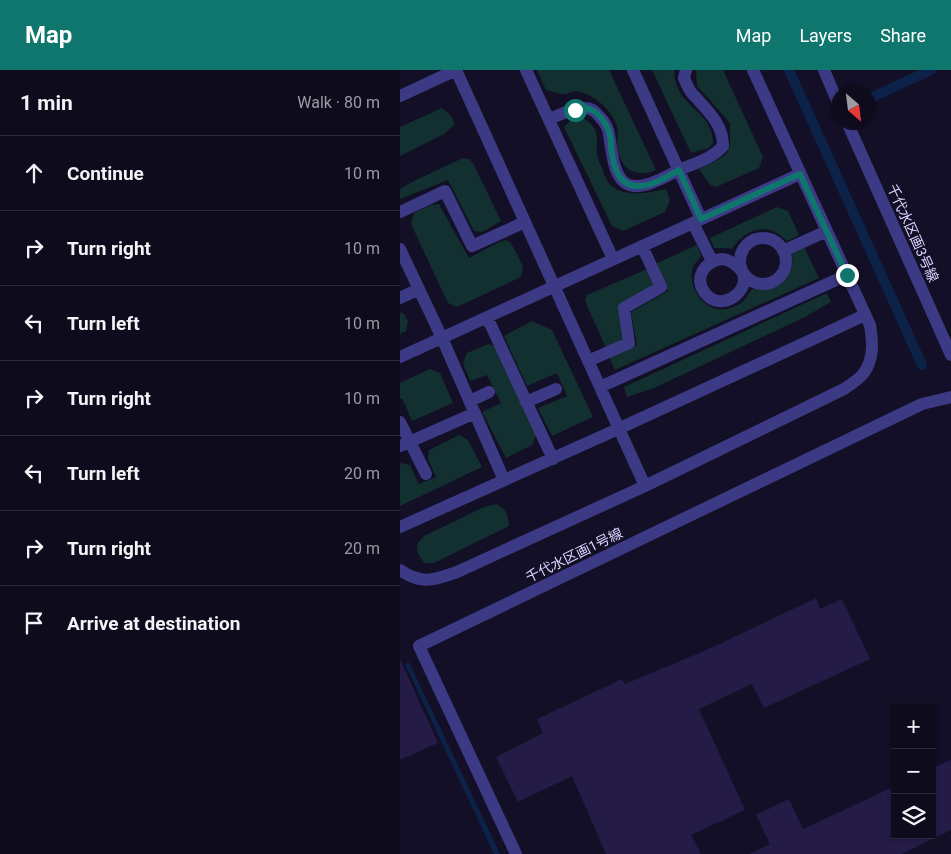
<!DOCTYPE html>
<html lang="en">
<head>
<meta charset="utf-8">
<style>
	body { margin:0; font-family:Roboto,"Noto Sans JP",sans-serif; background:#171425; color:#f1f3f6 }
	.controls { position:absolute; right:15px; bottom:15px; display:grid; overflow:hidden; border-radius:0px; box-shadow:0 1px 4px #0004 }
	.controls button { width:45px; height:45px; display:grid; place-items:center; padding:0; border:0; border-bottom:1px solid #2e2b3b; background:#0e0b1c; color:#f1f3f6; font:25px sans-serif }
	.compass { position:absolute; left:431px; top:15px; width:45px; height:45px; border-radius:50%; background:#0e0b1c; box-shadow:0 1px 4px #0004; rotate:152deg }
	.stop { position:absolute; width:15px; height:15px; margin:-11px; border:4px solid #0f766e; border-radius:50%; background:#fff }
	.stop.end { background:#0f766e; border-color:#fff; box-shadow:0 1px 5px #0008 }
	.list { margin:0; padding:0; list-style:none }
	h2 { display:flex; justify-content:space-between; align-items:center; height:65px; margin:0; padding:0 20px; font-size:21px }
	h2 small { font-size:16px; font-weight:400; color:#9b9ba3 }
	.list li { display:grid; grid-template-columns:32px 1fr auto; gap:15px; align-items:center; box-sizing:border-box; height:75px; padding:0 20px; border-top:1px solid #2e2b3b }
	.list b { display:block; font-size:19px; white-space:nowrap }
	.list em { font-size:16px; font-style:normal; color:#9b9ba3 }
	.icon { flex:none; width:28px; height:28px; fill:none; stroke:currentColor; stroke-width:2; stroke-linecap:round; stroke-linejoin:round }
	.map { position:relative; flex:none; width:551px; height:784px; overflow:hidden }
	header { display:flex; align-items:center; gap:30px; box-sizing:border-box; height:70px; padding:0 25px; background:#0f766e; color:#fff }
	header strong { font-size:24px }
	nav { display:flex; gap:28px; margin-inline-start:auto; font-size:18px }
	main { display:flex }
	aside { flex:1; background:#0e0b1c }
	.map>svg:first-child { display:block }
	.green { fill:#12302f }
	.water { fill:#0c2248 }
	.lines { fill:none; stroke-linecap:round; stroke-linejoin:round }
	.stream { stroke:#0c2248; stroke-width:10 }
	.building { fill:#241b47 }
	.minor { stroke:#3d3a85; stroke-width:12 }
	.route { stroke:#0f766e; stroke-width:6 }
	.labels { text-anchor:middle; stroke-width:4.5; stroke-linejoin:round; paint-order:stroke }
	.street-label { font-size:14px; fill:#d9d4ff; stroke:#130f26 }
</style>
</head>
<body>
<header>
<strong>Map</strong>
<nav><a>Map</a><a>Layers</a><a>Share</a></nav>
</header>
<main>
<aside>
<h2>1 min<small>Walk · 80 m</small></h2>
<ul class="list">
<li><svg class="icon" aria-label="ahead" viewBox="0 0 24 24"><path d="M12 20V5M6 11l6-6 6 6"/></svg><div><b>Continue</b></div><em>10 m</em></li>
<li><svg class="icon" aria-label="right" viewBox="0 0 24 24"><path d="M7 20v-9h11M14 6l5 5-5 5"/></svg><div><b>Turn right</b></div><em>10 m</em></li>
<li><svg class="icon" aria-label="left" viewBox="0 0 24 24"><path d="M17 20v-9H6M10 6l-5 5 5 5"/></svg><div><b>Turn left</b></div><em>10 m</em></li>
<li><svg class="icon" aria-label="right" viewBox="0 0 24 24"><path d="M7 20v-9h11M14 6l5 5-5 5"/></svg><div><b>Turn right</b></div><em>10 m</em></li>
<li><svg class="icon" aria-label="left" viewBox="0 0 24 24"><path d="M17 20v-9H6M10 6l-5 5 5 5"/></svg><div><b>Turn left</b></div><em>20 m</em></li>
<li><svg class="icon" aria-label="right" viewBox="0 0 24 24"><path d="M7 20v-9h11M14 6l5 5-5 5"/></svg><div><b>Turn right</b></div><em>20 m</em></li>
<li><svg class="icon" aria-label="arrive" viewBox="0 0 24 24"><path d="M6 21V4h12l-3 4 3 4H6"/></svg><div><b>Arrive at destination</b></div></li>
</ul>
</aside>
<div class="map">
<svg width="551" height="784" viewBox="0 0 551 784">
	<rect width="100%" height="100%" fill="#130f26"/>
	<path class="green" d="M137,0h72l47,100c-8,4 -13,4 -22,2 -12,-4 -16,-17 -17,-28 0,-7 2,-13 -1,-20 -2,-6 -8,-14 -13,-19 -7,-6 -17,-13 -27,-14 -5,0 -10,4 -15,3 -5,-1 -10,-3 -15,-4z
		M252,0h22c1,34 28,36 37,61 1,4 2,8 2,12l-4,5 -18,5z
		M296,0h27l40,87 -4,11 -43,19 -6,-2 -11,-16 17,-8 10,-7 4,-8v-22l-5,-7 -28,-31z
		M42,38l9,8 4,8 -11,10 -44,22v-29z
		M179,46c11,6 19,12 18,26 0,5 -1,10 1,15 0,4 3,8 4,11 2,5 3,10 6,14 13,17 40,11 58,7l4,11 -5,12 -42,19 -11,-5 -48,-99 7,-7z
		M63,88l6,1 4,4 28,58 -19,11 -8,-1 -26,-51 -48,19v-10l16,-9z
		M39,134l30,54 30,-16 7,-2 5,3 12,23 -2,11 -64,30 -9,-4 -37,-79 3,-11 17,-8z
		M377,137l11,4 11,24 -12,6c-3,-2 -6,-6 -10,-8 -17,-10 -36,1 -45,16l-6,-1h-12l-4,-10z
		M297,175l4,11c-2,3 -5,6 -7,9 -7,14 2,34 15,41 9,6 23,3 31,-2 6,-4 8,-10 12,-15 17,2 34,-3 39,-21 2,-5 1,-11 1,-16l12,-5 15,31 -204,92 -6,-13 28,-12 -6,-33 37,-21 -13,-27z
		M247,199l9,17 -37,19 3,36 -16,7 -21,-47 2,-6z
		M427,223l4,9 -26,15 -151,71 -27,9 -3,-10z
		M0,242l4,2 4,7 -2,10 -6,3z
		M132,251l20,9 41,87 -41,19 -14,-28 29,-12 -10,-23 -30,13 -23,-50z
		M88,274l6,2 42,89 -4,10 -26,13 -24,-46 19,-9 -14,-28 -17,6 -7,-18 4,-10z
		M30,299l10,4 13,30 -41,18 -10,-23 -2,1v-16z
		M59,365l9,5 14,27 -82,39v-43l10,2 9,19 17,-7 -8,-18 1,-9z
		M96,434c11,6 12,10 13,22l-75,37h-10l-6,-9 -1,-10 7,-8 60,-29z"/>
	<path class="water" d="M9,592l91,192h-6l-89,-190z"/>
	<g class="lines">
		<path class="stream" d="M389,0l133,295
			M468,29l63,-29"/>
	</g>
	<path class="building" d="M416,528l4,11 22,-10 28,60 -106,49 -12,-24 -53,25 46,101 -54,25 10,19h-95l-34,-78 -54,26 -22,-45 47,-24 -6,-14 85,-40 3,5 86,-36z
		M0,589l38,84 -38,17z
		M551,690v70l-49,24h-152l20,-10 -14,-29 33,-16 14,30 92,-43v49h37v-67z"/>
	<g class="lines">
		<path class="minor" d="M56,0l189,416
			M126,0l87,189
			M233,0l68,149
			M424,0l14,33
			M0,26l56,-26
			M149,49c11,-4 24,-12 36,-11 5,0 10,3 13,7 14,14 10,21 14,38 1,8 4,19 9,26 13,16 38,1 52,-6 17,-9 37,-12 50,-27 0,-19 -11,-31 -24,-45 -2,-3 -6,-6 -8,-9 -3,-4 -5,-10 -7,-14l2,-8
			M447,52l104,233
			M0,142l45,-21 27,55 53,-24
			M293,153l19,38
			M340 191a23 23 0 1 1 46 0a23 23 0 1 1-46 0Z
			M0,179l42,89 62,142
			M383,181l44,-20
			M322,189c7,1 11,3 17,9 18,17 -16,48 -34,25 -12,-15 0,-32 17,-34z
			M0,228l19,-9
			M87,247l66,142
			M0,287l400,-183
			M188,291l41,-18 -5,-35 37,-21 -19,-41
			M200,317l247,-112
			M70,331l19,-9
			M126,332l30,-13
			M0,352l26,52
			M0,376l75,-33
			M0,457l218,-98 247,-114
			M0,500c21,15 35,10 57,2l188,-86 199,-97c6,-4 14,-9 19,-15 11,-14 10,-32 7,-49l-117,-255
			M116,784l-97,-208 503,-242 29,-7"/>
	</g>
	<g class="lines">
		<path class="route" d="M175,40c3,-1 8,-2 11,-2 12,2 22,17 24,28 1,3 1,8 1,11 3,25 10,46 40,37 10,-3 19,-9 28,-14l22,49 99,-45 47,101"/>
	</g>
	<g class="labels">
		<g class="street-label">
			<text transform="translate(513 163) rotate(66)" y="5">千代水区画3号線</text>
			<text transform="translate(174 485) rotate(-26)" y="5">千代水区画1号線</text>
		</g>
	</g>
</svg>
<div class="controls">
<button>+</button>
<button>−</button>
<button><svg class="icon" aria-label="layers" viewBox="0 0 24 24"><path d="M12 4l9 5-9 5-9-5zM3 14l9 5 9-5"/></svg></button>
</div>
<svg class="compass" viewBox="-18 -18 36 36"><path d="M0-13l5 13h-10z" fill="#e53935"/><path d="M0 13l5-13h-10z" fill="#9b9ba3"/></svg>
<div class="stop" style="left:175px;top:40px"></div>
<div class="stop end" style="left:447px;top:205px"></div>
</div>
</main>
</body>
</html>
